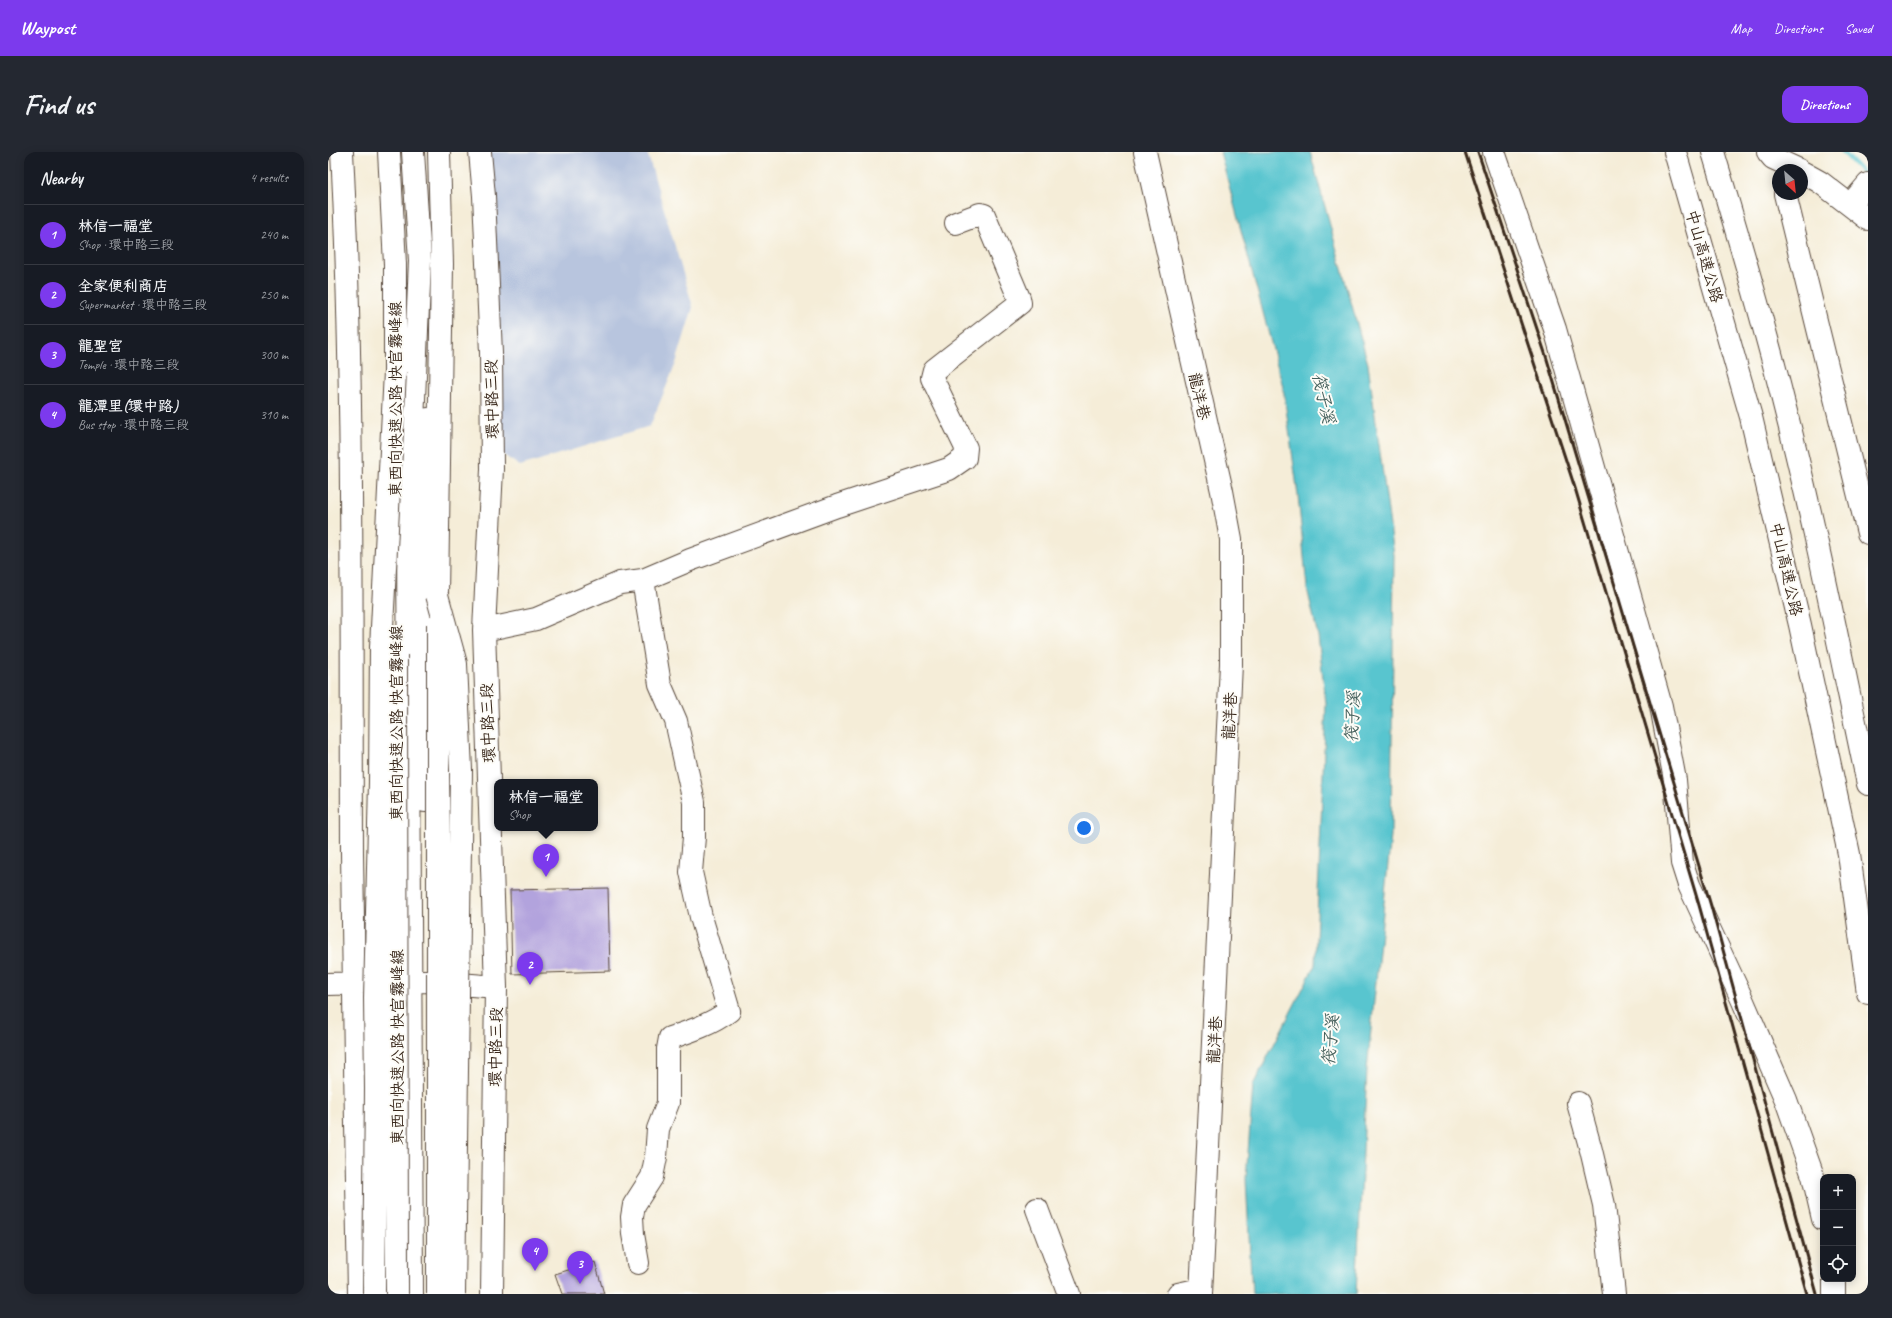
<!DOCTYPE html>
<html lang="en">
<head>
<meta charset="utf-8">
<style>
	body { margin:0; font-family:Caveat,"LXGW WenKai TC",sans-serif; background:#242831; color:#f1f3f6 }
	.controls { position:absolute; right:12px; bottom:12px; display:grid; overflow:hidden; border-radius:8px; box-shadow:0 2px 10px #0003 }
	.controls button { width:36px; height:36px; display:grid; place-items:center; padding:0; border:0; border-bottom:1px solid #363941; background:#171b24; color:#f1f3f6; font:20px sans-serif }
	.compass { position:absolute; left:1444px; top:12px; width:36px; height:36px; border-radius:50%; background:#171b24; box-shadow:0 2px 10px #0003; rotate:153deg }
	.you { position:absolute; left:756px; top:676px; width:14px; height:14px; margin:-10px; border:3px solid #fff; border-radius:50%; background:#1a73e8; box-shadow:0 0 0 6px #1a73e833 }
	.badge { display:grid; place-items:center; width:26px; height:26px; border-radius:50%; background:#7c3aed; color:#fff; font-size:13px; font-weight:700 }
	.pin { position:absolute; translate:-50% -33px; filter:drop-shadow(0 1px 2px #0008) }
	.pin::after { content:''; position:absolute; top:21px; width:14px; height:12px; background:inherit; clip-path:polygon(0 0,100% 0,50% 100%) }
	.popup { position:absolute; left:166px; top:627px; width:104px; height:52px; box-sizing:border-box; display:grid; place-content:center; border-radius:8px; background:#171b24; filter:drop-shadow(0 1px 3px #0005); font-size:13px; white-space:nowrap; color:#9ea1a6 }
	.popup b { font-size:15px; color:#f1f3f6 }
	.popup::after { content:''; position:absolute; left:50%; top:100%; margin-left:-8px; border:8px solid transparent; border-top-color:#171b24 }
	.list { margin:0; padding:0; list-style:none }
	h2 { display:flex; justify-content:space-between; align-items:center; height:52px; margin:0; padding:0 16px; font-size:17px }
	h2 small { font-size:13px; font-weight:400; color:#9ea1a6 }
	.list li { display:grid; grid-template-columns:26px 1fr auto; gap:12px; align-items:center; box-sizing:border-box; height:60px; padding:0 16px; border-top:1px solid #363941 }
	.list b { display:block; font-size:15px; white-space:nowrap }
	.list p { margin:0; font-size:13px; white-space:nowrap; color:#9ea1a6 }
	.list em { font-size:13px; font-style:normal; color:#9ea1a6 }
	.icon { flex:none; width:22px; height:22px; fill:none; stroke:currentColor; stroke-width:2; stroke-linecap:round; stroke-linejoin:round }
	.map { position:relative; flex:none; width:1540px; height:1142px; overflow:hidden; border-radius:12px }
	header { display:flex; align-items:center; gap:24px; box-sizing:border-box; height:56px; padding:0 20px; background:#7c3aed; color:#fff }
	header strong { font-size:19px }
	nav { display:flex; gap:22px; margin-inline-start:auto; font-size:14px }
	.intro { display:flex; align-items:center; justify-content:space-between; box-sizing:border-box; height:96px; padding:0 24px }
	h1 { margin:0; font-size:28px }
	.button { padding:10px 18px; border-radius:12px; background:#7c3aed; color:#fff; font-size:14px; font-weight:700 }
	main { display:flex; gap:24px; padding:0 24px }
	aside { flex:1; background:#171b24; border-radius:12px; box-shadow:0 2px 10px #0003 }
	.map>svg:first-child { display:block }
	.industrial { fill:#b8c5de }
	.water { fill:#58c5cf; stroke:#4a7876 }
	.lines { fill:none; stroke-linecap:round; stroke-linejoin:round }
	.stream { stroke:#58c5cf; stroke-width:4.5 }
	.building { fill:#b2a3dd }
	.minor-casing { stroke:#57473a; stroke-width:24 }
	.highway-casing { stroke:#57473a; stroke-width:24 }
	.minor { stroke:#fff; stroke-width:22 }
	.highway { stroke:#fff; stroke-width:22 }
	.rail { stroke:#3b2a1e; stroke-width:3 }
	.highway-bridge-casing { stroke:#57473a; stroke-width:24; stroke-linecap:butt }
	.highway-bridge { stroke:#fff; stroke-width:22 }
	.labels { text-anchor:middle; stroke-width:4; stroke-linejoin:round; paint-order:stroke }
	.street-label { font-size:16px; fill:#3b2a1e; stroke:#fdfcf7 }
	.water-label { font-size:17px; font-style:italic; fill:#45605c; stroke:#fdfcf7 }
</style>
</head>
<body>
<header>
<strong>Waypost</strong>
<nav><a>Map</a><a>Directions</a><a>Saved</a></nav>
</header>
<div class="intro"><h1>Find us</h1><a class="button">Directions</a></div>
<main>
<aside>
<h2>Nearby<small>4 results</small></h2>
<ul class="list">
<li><span class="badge">1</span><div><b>林信一福堂</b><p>Shop · 環中路三段</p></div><em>240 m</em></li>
<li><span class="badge">2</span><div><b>全家便利商店</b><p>Supermarket · 環中路三段</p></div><em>250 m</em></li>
<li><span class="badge">3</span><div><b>龍聖宮</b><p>Temple · 環中路三段</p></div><em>300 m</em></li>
<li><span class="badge">4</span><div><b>龍潭里(環中路)</b><p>Bus stop · 環中路三段</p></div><em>310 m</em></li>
</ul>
</aside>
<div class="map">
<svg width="1540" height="1142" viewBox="0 0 1540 1142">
	<rect width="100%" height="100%" fill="#fdfcf7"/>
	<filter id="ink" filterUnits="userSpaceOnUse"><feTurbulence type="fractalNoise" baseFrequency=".025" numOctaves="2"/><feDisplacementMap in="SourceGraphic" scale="8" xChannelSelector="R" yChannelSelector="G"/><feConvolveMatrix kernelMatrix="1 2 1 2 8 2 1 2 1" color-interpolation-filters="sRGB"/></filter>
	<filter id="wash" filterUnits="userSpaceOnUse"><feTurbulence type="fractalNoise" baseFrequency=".012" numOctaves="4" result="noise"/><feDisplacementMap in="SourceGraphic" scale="16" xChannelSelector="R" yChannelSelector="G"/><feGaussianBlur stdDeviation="0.9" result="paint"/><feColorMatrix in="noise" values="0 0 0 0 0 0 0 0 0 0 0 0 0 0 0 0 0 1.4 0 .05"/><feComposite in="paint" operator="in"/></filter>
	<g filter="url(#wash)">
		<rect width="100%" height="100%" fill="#f5edd8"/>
		<path class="industrial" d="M155,0h164l46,155 -17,56 -26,63 -130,40 -27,-18z"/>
		<path class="water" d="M892,0h90l58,212 26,191 -3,280 -24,234 -11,225h-104l-6,-115 7,-94 62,-120 11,-261 -8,-68 -11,-48 -9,-93 -15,-108z"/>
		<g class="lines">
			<path class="stream" d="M1515,0l25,26"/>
		</g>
		<g id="blocks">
			<path class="building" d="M280,736l2,83 -98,3 -2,-84z
				M267,1110l9,32h-42l-7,-20z"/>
		</g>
	</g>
	<g filter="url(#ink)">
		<use href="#blocks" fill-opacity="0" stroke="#57473a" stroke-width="1"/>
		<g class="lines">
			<defs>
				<path id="minor" d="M14,0c12,233 9,467 10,700 1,147 5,295 7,442
					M152,0l4,44 7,157 1,116 -8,161 12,357 -4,307
					M817,0l77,339 9,48v125l-30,630
					M1166,0l61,177 106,377 14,74 7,83 7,22 53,114 44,101 27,76 10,43
					M1440,0l5,6 26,12
					M1474,20l18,10 48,37
					M1457,42l83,339
					M1522,53l18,-21
					M156,478l52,-11 84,-36 23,-3 47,-20 147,-54 112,-37 16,-11 1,-10 -34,-70 2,-8 86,-67 -1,-5 -35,-83 -4,-1 -24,9
					M97,649l3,-382
					M0,832l96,-3 72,6
					M1250,951l13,47 13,55 10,89
					M709,1057l32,85
					M310,1111l-5,-29 -1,-17 2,-12 18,-28 4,-20 2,-28 10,-26v-54l2,-11c21,-7 42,-14 59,-27l-28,-94 -10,-45 3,-35v-35l-18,-81 -16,-37 -17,-104
					M1506,1127v15
					M84,1142l-4,-757 12,-276 -7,-109
					M850,1142l23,-5"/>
				<path id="highway" d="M61,0l6,112v108
					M1347,0l76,265 49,208 49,229 19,139
					M1385,0c25,83 50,167 71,252 32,125 57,253 84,380
					M109,443l5,-331 -3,-112"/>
			</defs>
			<use href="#minor" class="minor-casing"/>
			<use href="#highway" class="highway-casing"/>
			<use href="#minor" class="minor"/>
			<use href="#highway" class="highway"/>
			<path class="rail" d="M1137,0l110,336 124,417 108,389
				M1150,0l68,204 165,550 106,388"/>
			<defs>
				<path id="highway-bridge" d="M109,443l19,69 5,106 -7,524
					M110,472v670
					M68,503l1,639
					M46,1142l2,-205 -1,-91 5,-216 1,-135 14,-275"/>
			</defs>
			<use href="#highway-bridge" class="highway-bridge-casing"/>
			<use href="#highway-bridge" class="highway-bridge"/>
		</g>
	</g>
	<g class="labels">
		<g class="street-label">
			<text transform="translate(1377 104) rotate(74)" y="6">中山高速公路</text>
			<text transform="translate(872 244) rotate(77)" y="6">龍洋巷</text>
			<text transform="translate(67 247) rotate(-90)" y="6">東西向快速公路 快官霧峰線</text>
			<text transform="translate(163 247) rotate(-91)" y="6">環中路三段</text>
			<text transform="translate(1459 417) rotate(77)" y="6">中山高速公路</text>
			<text transform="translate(901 564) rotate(-87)" y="6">龍洋巷</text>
			<text transform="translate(68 571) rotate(-90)" y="6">東西向快速公路 快官霧峰線</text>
			<text transform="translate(159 571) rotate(-92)" y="6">環中路三段</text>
			<text transform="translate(886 888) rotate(-87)" y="6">龍洋巷</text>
			<text transform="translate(69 895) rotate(-90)" y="6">東西向快速公路 快官霧峰線</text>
			<text transform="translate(167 895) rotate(-89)" y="6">環中路三段</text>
		</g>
		<g class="water-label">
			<text transform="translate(996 246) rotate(77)" y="6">筏子溪</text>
			<text transform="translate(1024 565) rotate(-87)" y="6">筏子溪</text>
			<text transform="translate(1002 888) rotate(-85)" y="6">筏子溪</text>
		</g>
	</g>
</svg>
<div class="controls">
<button>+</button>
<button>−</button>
<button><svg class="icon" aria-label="locate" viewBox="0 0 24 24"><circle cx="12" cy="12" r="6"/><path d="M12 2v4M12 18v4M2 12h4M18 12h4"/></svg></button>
</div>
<svg class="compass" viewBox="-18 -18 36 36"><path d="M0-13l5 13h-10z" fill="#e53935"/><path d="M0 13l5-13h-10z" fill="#9ea1a6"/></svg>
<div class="you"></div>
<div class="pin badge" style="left:218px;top:725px">1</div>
<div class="popup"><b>林信一福堂</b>Shop</div>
<div class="pin badge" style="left:202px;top:833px">2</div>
<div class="pin badge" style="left:252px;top:1132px">3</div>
<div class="pin badge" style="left:207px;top:1119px">4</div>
</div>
</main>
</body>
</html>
